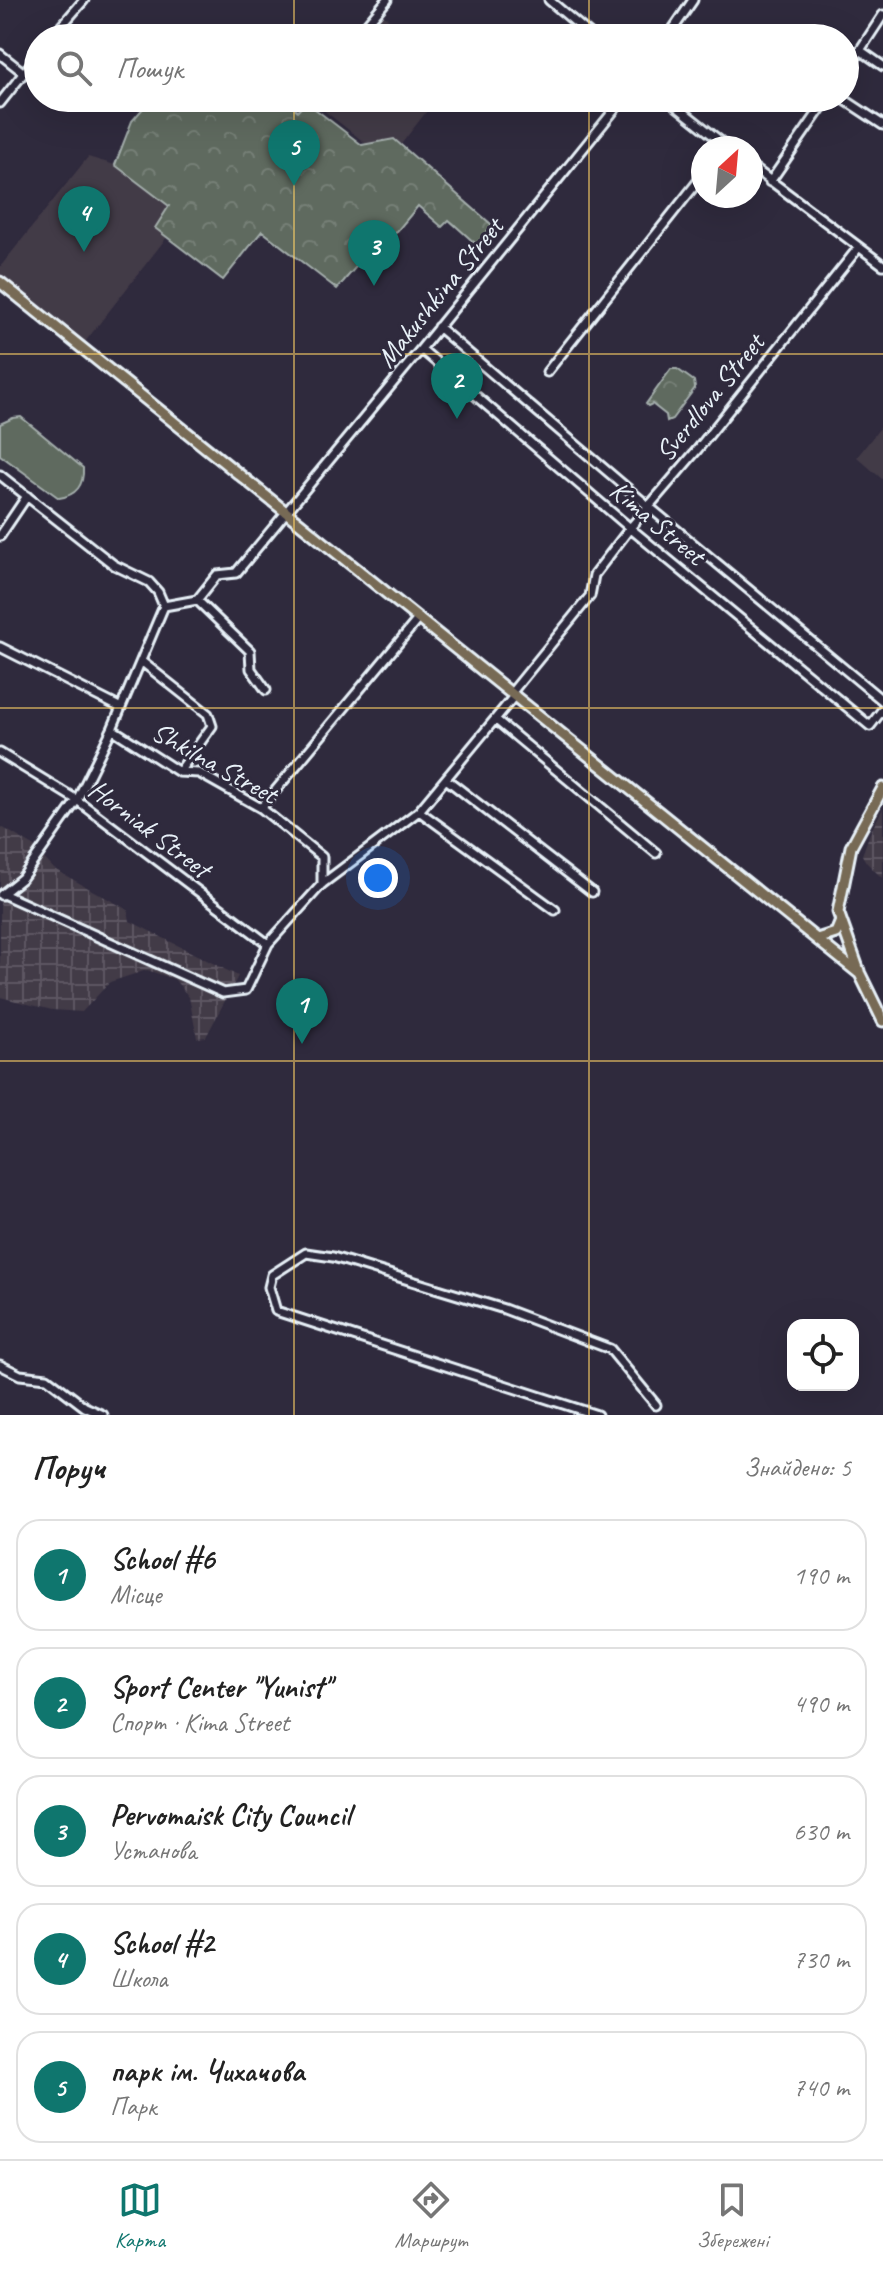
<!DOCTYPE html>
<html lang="uk">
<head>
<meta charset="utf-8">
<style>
	body { margin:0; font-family:Caveat,sans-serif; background:#f6f6f6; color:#222 }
	.controls { position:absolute; right:24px; bottom:24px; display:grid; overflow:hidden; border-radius:16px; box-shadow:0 8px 32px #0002 }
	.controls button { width:72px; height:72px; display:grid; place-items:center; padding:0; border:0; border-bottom:2px solid #e0e0e0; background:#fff; color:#222; font:40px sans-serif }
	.compass { position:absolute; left:691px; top:136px; width:72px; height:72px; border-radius:50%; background:#fff; box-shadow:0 8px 32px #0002; rotate:26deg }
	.you { position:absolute; left:378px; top:878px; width:28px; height:28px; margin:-20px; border:6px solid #fff; border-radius:50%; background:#1a73e8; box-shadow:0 0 0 12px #1a73e833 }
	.badge { display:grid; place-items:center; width:52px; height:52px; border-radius:50%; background:#0f766e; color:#fff; font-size:26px; font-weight:700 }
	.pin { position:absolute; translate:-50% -66px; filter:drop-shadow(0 2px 4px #0008) }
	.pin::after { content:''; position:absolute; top:42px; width:28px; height:24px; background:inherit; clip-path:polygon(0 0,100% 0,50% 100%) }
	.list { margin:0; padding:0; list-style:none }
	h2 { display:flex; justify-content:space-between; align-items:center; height:104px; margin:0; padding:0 32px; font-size:34px }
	h2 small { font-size:26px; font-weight:400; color:#767676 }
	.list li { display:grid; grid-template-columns:52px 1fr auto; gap:24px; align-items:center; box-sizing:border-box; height:112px; margin:0 16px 16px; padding:0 16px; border:2px solid #e0e0e0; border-radius:24px }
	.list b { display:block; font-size:30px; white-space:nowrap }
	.list p { margin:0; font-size:26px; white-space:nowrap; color:#767676 }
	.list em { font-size:26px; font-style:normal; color:#767676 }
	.icon { flex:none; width:44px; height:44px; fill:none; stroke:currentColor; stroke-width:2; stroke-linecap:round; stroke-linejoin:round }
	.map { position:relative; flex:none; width:883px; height:1415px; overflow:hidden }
	.search { position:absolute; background:#fff; box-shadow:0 8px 32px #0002; left:24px; right:24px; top:24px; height:88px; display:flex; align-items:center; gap:20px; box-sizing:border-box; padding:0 28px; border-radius:44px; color:#767676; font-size:30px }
	.sheet { height:744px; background:#fff }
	nav { display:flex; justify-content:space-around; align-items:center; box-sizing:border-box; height:112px; border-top:2px solid #e0e0e0; background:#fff; font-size:22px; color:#767676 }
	nav a { display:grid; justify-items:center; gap:4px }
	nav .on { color:#0f766e }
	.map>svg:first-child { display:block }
	.built { fill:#423a47 }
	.industrial { fill:url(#industrial-grid) }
	.green { fill:#5f6a5f; stroke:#a4aeac; stroke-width:2 }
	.forest { fill:url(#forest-crowns); stroke:#a4aeac; stroke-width:2 }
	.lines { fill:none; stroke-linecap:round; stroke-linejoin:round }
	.minor-casing { stroke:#e8f1f8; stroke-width:13 }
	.major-casing { stroke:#e8f1f8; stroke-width:15 }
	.minor { stroke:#2f2a3d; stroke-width:7 }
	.major { stroke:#776a54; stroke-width:9 }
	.grid { fill:none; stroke:#ffd166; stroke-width:2; stroke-opacity:0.55 }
	.labels { text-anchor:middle; stroke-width:6; stroke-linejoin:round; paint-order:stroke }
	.street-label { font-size:28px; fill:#e8f1f8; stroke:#2f2a3d }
</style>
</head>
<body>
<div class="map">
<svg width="883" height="1415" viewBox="0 0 883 1415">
	<defs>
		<pattern id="industrial-grid" width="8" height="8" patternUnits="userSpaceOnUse" patternTransform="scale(2)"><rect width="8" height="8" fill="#423a47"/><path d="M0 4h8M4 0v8" fill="none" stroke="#5d5762"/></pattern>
		<pattern id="forest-crowns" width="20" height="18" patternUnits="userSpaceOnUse" patternTransform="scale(2)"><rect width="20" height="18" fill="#5f6a5f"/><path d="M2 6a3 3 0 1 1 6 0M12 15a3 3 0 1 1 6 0" fill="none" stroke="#768077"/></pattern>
	</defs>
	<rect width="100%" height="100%" fill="#2f2a3d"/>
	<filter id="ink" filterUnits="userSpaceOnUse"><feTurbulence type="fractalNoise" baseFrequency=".0125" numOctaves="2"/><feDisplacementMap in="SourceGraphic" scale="16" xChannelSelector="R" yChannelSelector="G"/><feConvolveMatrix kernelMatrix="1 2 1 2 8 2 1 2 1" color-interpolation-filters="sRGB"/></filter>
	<g filter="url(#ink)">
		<path class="built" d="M381,13l32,25h-52z
			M314,98h123l-49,63 -76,-60z
			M88,157l27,8 54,42 -14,21 12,9 -82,105 -85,-68v-7z
			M883,424v56l-26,-23z"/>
		<path class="industrial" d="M883,808v71l-17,-17 -4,-7 8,-22z
			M0,826l32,19 22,24 74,41 2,11 108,55 -32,61 -9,1 -8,-41 -15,-18 -27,-9 -37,12 -28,30 -30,-2 -52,-13z"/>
		<path class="green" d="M21,417l62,51c1,17 -6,27 -24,30l-59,-43v-31l13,-6z"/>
		<path class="forest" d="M152,98h129l17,13 8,-9 56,43 32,-6 98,86 -15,20 -28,-25 -7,7 -24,-21 -44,53 -7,-5 -30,35 -75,-58 -39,49 -68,-52 14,-22 -54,-41 17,-44z
			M671,369h6l17,12 1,7 -23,31 -5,2 -1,-6 -14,-11 -4,2 -2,-2z"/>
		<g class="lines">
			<defs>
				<path id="minor" d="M549,0l45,38
					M51,38l33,-38
					M355,38l32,-38
					M667,38l26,-38
					M860,50l23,16
					M0,54l24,19
					M845,73l38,-58
					M666,98l63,50
					M842,98l41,27
					M0,103l38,-48
					M751,166l132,99
					M770,182l58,-84
					M438,327l210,179 235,195
					M421,349l209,179 240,198 13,-17
					M547,372l156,-197
					M0,475l114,90 35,17 9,10 6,14
					M0,536l27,-40
					M197,600l53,51 1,18 15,21
					M0,647l121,61
					M141,661l67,53 4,12 -33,46
					M512,692l78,-96 4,-21 36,-47 67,-78 162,-203
					M495,719l161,134
					M0,753l77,47 191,144
					M446,779l146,113
					M261,808l158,-190
					M419,811l136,99
					M322,884v-27l-61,-49 -62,-35 -20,-1 -67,-43 52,-123 33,-6 20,-25 19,-2 185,-224 203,-251
					M3,894l220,99 23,-3 22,-46 54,-60 97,-73 96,-116
					M1,895l21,-17 55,-78 35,-71
					M0,1365l20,10 27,3 38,29 18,8
					M597,1415l-321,-104 -7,-24 3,-12 34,-22 27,4 171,52 106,40 46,56"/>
				<path id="major" d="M0,282l860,692 23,47
					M817,939l19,-6 5,-12
					M859,971l-21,-59 13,-65 32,-59"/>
			</defs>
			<use href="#minor" class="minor-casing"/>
			<use href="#major" class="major-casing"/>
			<use href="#minor" class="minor"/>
			<use href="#major" class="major"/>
		</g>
	</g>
	<path class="grid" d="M294,0v38M589,0v38M294,98v1317M589,98v1317M0,354h883M0,708h883M0,1061h883"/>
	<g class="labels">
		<g class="street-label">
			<text transform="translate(439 292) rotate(-51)" y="10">Makushkina Street</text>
			<text transform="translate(709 397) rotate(-51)" y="10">Sverdlova Street</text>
			<text transform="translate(658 522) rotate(40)" y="10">Kima Street</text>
			<text transform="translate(215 762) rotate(29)" y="10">Shkilna Street</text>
			<text transform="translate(150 828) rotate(37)" y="10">Horniak Street</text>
		</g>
	</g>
</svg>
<div class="controls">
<button><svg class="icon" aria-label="locate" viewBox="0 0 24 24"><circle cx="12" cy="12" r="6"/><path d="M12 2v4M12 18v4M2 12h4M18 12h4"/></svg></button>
</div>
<svg class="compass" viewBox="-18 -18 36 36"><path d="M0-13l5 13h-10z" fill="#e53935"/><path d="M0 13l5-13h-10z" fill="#767676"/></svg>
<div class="you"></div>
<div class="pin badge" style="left:302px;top:1044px">1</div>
<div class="pin badge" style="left:457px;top:419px">2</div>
<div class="pin badge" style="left:374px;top:286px">3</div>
<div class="pin badge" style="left:84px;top:252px">4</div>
<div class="pin badge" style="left:294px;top:186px">5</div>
<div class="search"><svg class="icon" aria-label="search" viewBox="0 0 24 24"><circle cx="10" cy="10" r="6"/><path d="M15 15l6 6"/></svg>Пошук</div>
</div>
<section class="sheet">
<h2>Поруч<small>Знайдено: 5</small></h2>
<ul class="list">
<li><span class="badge">1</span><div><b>School #6</b><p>Місце</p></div><em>190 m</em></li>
<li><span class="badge">2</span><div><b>Sport Center &quot;Yunist&quot;</b><p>Спорт · Kima Street</p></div><em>490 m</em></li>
<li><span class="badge">3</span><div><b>Pervomaisk City Council</b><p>Установа</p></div><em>630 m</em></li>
<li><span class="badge">4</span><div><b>School #2</b><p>Школа</p></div><em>730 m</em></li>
<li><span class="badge">5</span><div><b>парк ім. Чихачова</b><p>Парк</p></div><em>740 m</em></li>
</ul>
</section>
<nav>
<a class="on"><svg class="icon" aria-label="map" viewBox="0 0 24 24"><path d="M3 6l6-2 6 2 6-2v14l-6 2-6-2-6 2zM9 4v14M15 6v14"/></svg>Карта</a>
<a><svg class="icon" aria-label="directions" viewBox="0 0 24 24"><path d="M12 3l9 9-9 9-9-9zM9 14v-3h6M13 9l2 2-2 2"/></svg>Маршрут</a>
<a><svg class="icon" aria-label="saved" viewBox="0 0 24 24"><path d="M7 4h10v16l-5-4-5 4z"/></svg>Збережені</a>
</nav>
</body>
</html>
